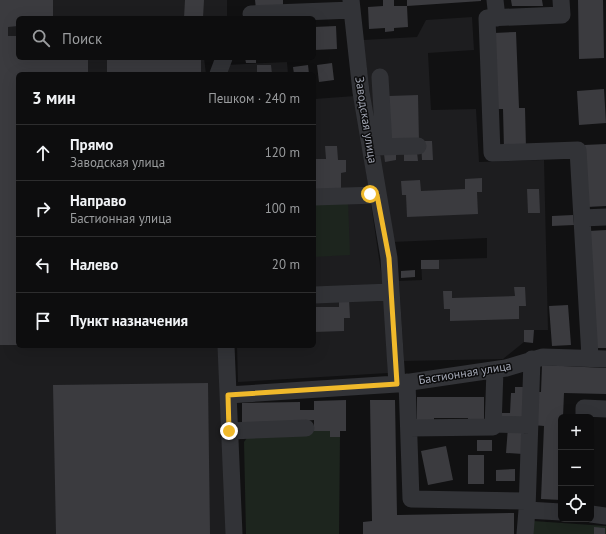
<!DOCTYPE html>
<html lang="ru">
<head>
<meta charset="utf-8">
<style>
	body { margin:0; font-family:"PT Sans",sans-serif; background:#1b1b1c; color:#f1f3f6 }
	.controls { position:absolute; right:12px; bottom:12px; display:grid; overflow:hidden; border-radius:6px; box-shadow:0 4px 16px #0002 }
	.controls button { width:36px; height:36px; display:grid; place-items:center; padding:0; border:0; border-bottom:1px solid #2d2d2e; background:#0d0d0e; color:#f1f3f6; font:20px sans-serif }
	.stop { position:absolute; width:12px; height:12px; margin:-9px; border:3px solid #f0b92b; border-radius:50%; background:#fff }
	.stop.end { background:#f0b92b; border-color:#fff; box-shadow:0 1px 4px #0008 }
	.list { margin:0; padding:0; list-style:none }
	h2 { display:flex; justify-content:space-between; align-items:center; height:52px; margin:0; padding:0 16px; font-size:17px }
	h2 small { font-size:13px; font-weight:400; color:#9a9c9e }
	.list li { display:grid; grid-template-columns:26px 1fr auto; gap:12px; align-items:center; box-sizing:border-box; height:56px; padding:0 16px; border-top:1px solid #2d2d2e }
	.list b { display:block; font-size:15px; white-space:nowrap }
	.list p { margin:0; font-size:13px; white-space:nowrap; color:#9a9c9e }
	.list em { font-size:13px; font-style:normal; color:#9a9c9e }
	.icon { flex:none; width:22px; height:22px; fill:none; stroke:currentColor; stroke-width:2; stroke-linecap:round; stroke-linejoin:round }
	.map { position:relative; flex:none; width:606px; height:534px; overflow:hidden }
	.search { position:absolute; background:#0d0d0e; box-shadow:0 4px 16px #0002; left:16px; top:16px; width:300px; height:44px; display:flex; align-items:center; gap:10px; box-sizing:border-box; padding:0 14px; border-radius:6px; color:#9a9c9e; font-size:15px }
	.panel { position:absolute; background:#0d0d0e; box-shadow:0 4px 16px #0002; left:16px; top:72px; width:300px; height:276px; border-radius:6px }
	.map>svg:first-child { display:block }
	.built { fill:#1d1d1f }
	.green { fill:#1d251e }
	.building { fill:#3b3b3f }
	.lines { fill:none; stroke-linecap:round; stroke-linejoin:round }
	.minor { stroke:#323337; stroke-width:17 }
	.route { stroke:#f0b92b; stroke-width:5 }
	.labels { text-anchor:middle; stroke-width:3; stroke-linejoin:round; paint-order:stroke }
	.street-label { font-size:12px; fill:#a2a6b3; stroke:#0c0c0d }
</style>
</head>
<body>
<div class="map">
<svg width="606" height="534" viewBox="0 0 606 534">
	<rect width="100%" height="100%" fill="#111112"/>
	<path class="built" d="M0,0h227v18h-209v40h186l2,16h-188v272h203l8,188h-229z
		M472,17l2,33 -46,3 3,57 45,-1 3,53 65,-2 4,170h-24v12l-21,17 -99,2 -5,-80 23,-1 -1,-20 66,-2v-20l-95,4 -13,-76 -16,-126 54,-3 9,-17z
		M287,62l1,12h-62v-9z
		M355,96l29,196 4,81 -150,9 -1,-36h77v-247z"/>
	<path class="green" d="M348,200l2,55 -36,2v-56z
		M314,431h16v6h10l-1,97h-93l-2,-92 5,-7z
		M533,521l73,5v8h-74z"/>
	<path class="building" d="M0,0h53v18h-35v8l-10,1v9h10v22h70v16h-70v271h-18z
		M185,0h19l-1,18h-19z
		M255,0h28v8l-27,1z
		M383,0h11v6h13v-6h74v1l-74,5 1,21 -14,1v3l-9,1v-4l-16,1 -1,-22 15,-1z
		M511,0h31l1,6h-31z
		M578,0h25l1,58 -25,1z
		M336,26l1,23 -23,1v-23z
		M516,32l3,76h6l1,40 -22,1 -1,-40h-7l-2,-76z
		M107,58h94v16h-94z
		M245,58h11v5h-10z
		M332,63l2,17 -15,2 -2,-17z
		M257,65h14l1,9h-30v-2h15z
		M308,65l1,9h-15l-1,-7z
		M604,89l2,34 -27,2 -2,-34z
		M418,95l1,47 -29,1 -1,-47z
		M421,141h11l1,19h-11z
		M606,144v62l-19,1 -3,-62z
		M325,146h12l1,14h8v12l-5,1v16l-27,1v-31h12z
		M404,152h13l1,9h-14z
		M396,153v7l-11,2 -1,-8z
		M482,178v14h-5l1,22 -71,3 -1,-22h-4l-1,-14 19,-1 1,11 44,-2v-10z
		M527,189h12l1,24h-12z
		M573,215l1,10 -22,1v-10z
		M606,230v118h-12l-5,-117z
		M421,260h18v9h-18z
		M415,270v7l-14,1v-7z
		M514,287h11l1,19h-7v13l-69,2v-12h-6l-1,-18h9v7l63,-2z
		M339,299h10l1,19h-6v13l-30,1v-25h25z
		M568,305l3,40 -19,1 -3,-40z
		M524,330h10l-1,13 -9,-1z
		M542,365l64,3v26l-42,-1 -1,24h-2v83l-20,-1 3,-73 -11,-1 1,-33h7z
		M208,383l2,151h-154l-3,-149z
		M515,387h12l-6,36 -21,-1 1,-9h9l1,-20h4z
		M417,397h67v25h-16v-4h-34v4h-17z
		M346,400v31h-6v6h-10v-6h-16v-11l-72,6v-23l58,-1v8h14v-9z
		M370,400h25l2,115 117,-2v21h-151v-12l9,-1z
		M508,427l16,1 -1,26 -17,-1z
		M477,440h15v11h-15z
		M446,446l7,34 -25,5 -7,-34z
		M468,455h16v29h-16z
		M515,469v12h-19v-11z
		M594,527l11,1v6h-11z"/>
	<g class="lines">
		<path class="minor" d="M351,0l10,92 28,166 8,126
			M495,0l2,18
			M561,0l1,15 -75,3 5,135 86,-3 12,207
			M251,14l101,-4
			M218,74l6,-16
			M380,77l4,69
			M372,147l46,-1
			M314,197l63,-2
			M582,218l24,-1
			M314,295l77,-3
			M226,346l8,188
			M532,359l-5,151 34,2
			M407,382l4,117 116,2
			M228,395l169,-11 109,-16 37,-11 63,2
			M584,417v-9l22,1
			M493,424l37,1
			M409,428l84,-1 2,-57
			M229,431l77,-3
			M591,514l15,2
			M525,534l2,-24"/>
	</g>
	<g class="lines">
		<path class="route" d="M229,431l-1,-36 169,-11 -8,-126 -12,-63 -7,-1"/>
	</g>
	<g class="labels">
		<g class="street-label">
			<text transform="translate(366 120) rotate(81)" y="4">Заводская улица</text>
			<text transform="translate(465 373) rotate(-9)" y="4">Бастионная улица</text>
		</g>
	</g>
</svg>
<div class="controls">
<button>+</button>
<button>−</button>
<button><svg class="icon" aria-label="locate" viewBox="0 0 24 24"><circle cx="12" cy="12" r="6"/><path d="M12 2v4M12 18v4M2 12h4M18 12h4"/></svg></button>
</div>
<div class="stop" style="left:370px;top:194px"></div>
<div class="stop end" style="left:229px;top:431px"></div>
<div class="search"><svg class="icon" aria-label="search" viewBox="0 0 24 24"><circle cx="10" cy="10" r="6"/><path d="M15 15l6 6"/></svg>Поиск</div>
<section class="panel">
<h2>3 мин<small>Пешком · 240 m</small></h2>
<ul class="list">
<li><svg class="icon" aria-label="ahead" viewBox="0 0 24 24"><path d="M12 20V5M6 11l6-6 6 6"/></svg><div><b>Прямо</b><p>Заводская улица</p></div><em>120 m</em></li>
<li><svg class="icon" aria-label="right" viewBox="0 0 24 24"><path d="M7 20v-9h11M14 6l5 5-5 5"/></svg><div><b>Направо</b><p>Бастионная улица</p></div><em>100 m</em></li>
<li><svg class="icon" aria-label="left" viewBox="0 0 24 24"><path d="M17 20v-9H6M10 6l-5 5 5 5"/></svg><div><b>Налево</b></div><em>20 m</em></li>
<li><svg class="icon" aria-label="arrive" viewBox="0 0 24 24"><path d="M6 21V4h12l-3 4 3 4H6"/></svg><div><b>Пункт назначения</b></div></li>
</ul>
</section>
</div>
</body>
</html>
